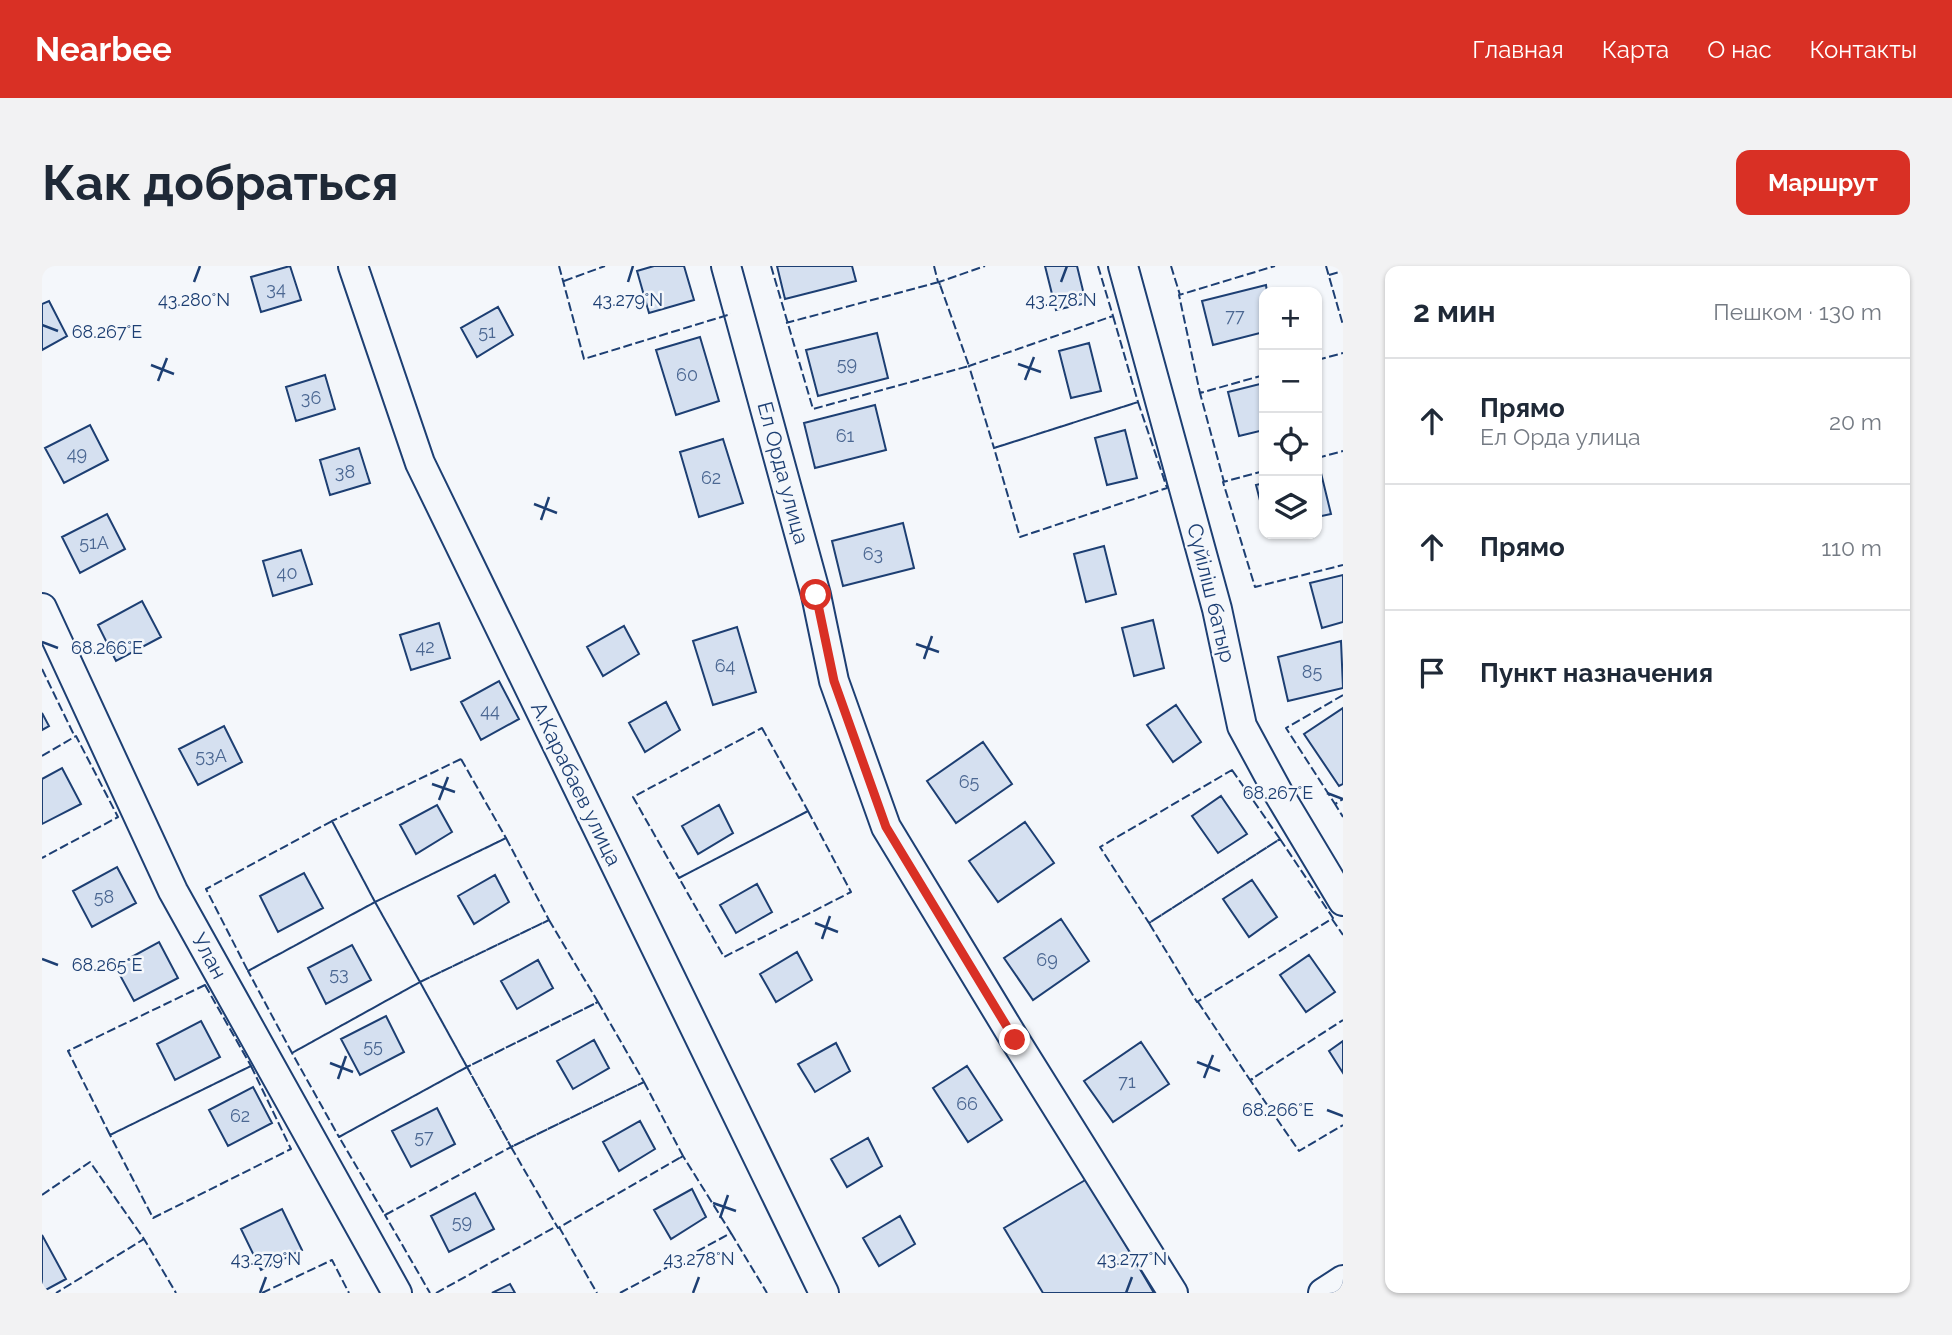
<!DOCTYPE html>
<html lang="ru">
<head>
<meta charset="utf-8">
<style>
	body { margin:0; font-family:Raleway,sans-serif; background:#f2f2f3; color:#1f2937 }
	.controls { position:absolute; right:21px; top:21px; display:grid; overflow:hidden; border-radius:14px; box-shadow:0 2px 5px #0004 }
	.controls button { width:63px; height:63px; display:grid; place-items:center; padding:0; border:0; border-bottom:2px solid #e0e1e3; background:#fff; color:#1f2937; font:35px sans-serif }
	.stop { position:absolute; width:21px; height:21px; margin:-16px; border:5px solid #d93025; border-radius:50%; background:#fff }
	.stop.end { background:#d93025; border-color:#fff; box-shadow:0 2px 7px #0008 }
	.list { margin:0; padding:0; list-style:none }
	h2 { display:flex; justify-content:space-between; align-items:center; height:91px; margin:0; padding:0 28px; font-size:30px }
	h2 small { font-size:23px; font-weight:400; color:#747a83 }
	.list li { display:grid; grid-template-columns:46px 1fr auto; gap:21px; align-items:center; box-sizing:border-box; height:126px; padding:0 28px; border-top:2px solid #e0e1e3 }
	.list b { display:block; font-size:26px; white-space:nowrap }
	.list p { margin:0; font-size:23px; white-space:nowrap; color:#747a83 }
	.list em { font-size:23px; font-style:normal; color:#747a83 }
	.icon { flex:none; width:38px; height:38px; fill:none; stroke:currentColor; stroke-width:2; stroke-linecap:round; stroke-linejoin:round }
	.map { position:relative; flex:none; width:1301px; height:1027px; overflow:hidden; border-radius:14px }
	header { display:flex; align-items:center; gap:42px; box-sizing:border-box; height:98px; padding:0 35px; background:#d93025; color:#fff }
	header strong { font-size:33px }
	nav { display:flex; gap:38px; margin-inline-start:auto; font-size:24px }
	.intro { display:flex; align-items:center; justify-content:space-between; box-sizing:border-box; height:168px; padding:0 42px }
	h1 { margin:0; font-size:49px }
	.button { padding:18px 32px; border-radius:14px; background:#d93025; color:#fff; font-size:24px; font-weight:700 }
	main { display:flex; gap:42px; padding:0 42px }
	aside { flex:1; background:#fff; border-radius:14px; box-shadow:0 2px 5px #0004 }
	.map>svg:first-child { display:block }
	.building { fill:#d5e0f0; stroke:#1d3f73; stroke-width:2 }
	.lines { fill:none; stroke-linecap:round; stroke-linejoin:round }
	.minor-casing { stroke:#1d3f73; stroke-width:32 }
	.minor { stroke:#f4f7fb; stroke-width:28 }
	.fence { stroke:#1d3f73; stroke-width:2; stroke-dasharray:9 3.5; stroke-linecap:butt }
	.route { stroke:#d93025; stroke-width:9 }
	.ticks { fill:none; stroke:#1d3f73; stroke-width:2.5 }
	.labels { text-anchor:middle; stroke-width:5; stroke-linejoin:round; paint-order:stroke }
	.number-label { font-size:18px; fill:#4b6792 }
	.street-label { font-size:21px; fill:#1d3f73; stroke:#f4f7fb }
	.ticks-label { font-size:18px; text-anchor:middle; fill:#1d3f73; stroke:#f4f7fb; stroke-width:5; stroke-linejoin:round; paint-order:stroke }
</style>
</head>
<body>
<header>
<strong>Nearbee</strong>
<nav><a>Главная</a><a>Карта</a><a>О нас</a><a>Контакты</a></nav>
</header>
<div class="intro"><h1>Как добраться</h1><a class="button">Маршрут</a></div>
<main>
<div class="map">
<svg width="1301" height="1027" viewBox="0 0 1301 1027">
	<rect width="100%" height="100%" fill="#f4f7fb"/>
	<path class="building" d="M248,0l11,34 -40,12 -10,-35z
		M612,0h30l10,34 -45,13 -12,-42z
		M735,0h75l4,15 -71,18z
		M1003,0h32l9,37 -30,7z
		M1224,19l1,7h-3v40l-51,13 -11,-44z
		M7,35l18,35 -25,14v-46z
		M456,41l15,28 -36,22 -16,-29z
		M835,67l11,45 -70,18 -12,-46z
		M658,71l19,64 -43,14 -20,-65z
		M1047,77l12,48 -30,7 -12,-47z
		M283,109l10,34 -39,12 -10,-34z
		M1222,117v47l-25,6 -11,-44z
		M833,139l11,45 -71,18 -11,-45z
		M48,159l18,35 -44,23 -19,-35z
		M1083,164l12,48 -30,7 -12,-47z
		M681,173l20,64 -44,14 -19,-65z
		M317,182l11,35 -40,12 -10,-35z
		M1278,203l11,45 -14,3v-47z
		M1222,217v33l-8,-31z
		M65,248l18,35 -45,24 -18,-36z
		M861,257l11,45 -71,18 -11,-45z
		M1062,280l12,48 -30,8 -12,-48z
		M259,284l11,34 -39,12 -10,-35z
		M1301,309v47l-21,6 -12,-45z
		M100,335l19,36 -45,24 -18,-36z
		M1111,354l11,48 -30,8 -12,-48z
		M397,357l11,35 -39,12 -11,-35z
		M582,360l15,28 -36,22 -16,-29z
		M695,361l19,65 -43,13 -20,-64z
		M1299,375l2,47 -55,13 -10,-44z
		M457,415l20,38 -38,21 -20,-38z
		M624,436l14,28 -35,22 -16,-29z
		M1134,439l25,37 -28,20 -26,-37z
		M1301,442v76l-4,2 -35,-52z
		M0,447l7,13 -7,4z
		M182,460l18,36 -44,23 -19,-36z
		M941,476l29,42 -56,39 -29,-42z
		M20,502l19,36 -39,20v-45z
		M1179,530l26,38 -29,19 -26,-37z
		M395,539l15,27 -36,22 -16,-29z
		M677,539l14,28 -35,21 -16,-28z
		M983,556l29,41 -56,39 -29,-41z
		M75,601l19,36 -44,24 -19,-36z
		M262,607l19,35 -45,24 -18,-36z
		M453,609l14,27 -35,22 -16,-28z
		M1210,614l25,37 -28,20 -26,-38z
		M715,618l15,28 -36,21 -16,-28z
		M1019,653l28,42 -56,39 -29,-42z
		M117,676l19,36 -44,23 -19,-35z
		M310,679l19,35 -45,24 -18,-36z
		M755,686l15,28 -36,22 -16,-28z
		M1267,689l26,37 -29,20 -26,-37z
		M496,694l15,28 -36,21 -16,-28z
		M344,750l18,36 -44,23 -19,-36z
		M159,755l19,36 -45,23 -18,-36z
		M552,774l15,28 -36,21 -16,-28z
		M1301,775v32l-14,-22z
		M1099,776l28,42 -56,38 -29,-41z
		M794,777l14,28 -35,21 -17,-28z
		M925,800l35,54 -34,22 -35,-54z
		M211,821l19,36 -44,23 -19,-36z
		M395,842l18,36 -44,23 -19,-36z
		M598,855l15,28 -36,22 -16,-29z
		M826,872l14,28 -35,21 -16,-28z
		M1045,913l67,114h-111l-39,-65z
		M650,923l14,28 -35,22 -17,-29z
		M433,927l19,36 -45,23 -18,-36z
		M240,943l20,41 -41,20 -20,-41z
		M858,950l15,28 -36,22 -16,-28z
		M0,969l24,44 -24,13z
		M468,1018l5,9h-23z"/>
	<g class="lines">
		<defs>
			<path id="minor" d="M311,0l67,197 404,830
				M684,0l90,329 18,86 52,146 129,213 158,253
				M1081,0l94,343 25,117 38,70 63,105
				M0,342l131,283 224,402
				M1281,1027l20,-13"/>
		</defs>
		<use href="#minor" class="minor-casing"/>
		<use href="#minor" class="minor"/>
		<path class="fence" d="M517,0l25,93 147,-45
			M729,0l42,143 156,-43 -30,-84 -153,41
			M892,0l4,16
			M1056,0l15,50
			M1129,0l9,29
			M1284,0l17,59
			M1287,9l14,-4
			M522,15l41,-15
			M898,19l-1,-3 46,-16
			M1071,50l25,86 -144,46 -25,-82z
			M1275,94l26,-7
			M1222,109l-64,18 -21,-98 96,-29
			M1160,126l-2,1 24,89
			M1096,136l29,86 -147,49 -26,-89z
			M1275,192l26,-7
			M1222,205l-41,11 32,105 88,-22
			M0,403l33,68
			M1301,429l-57,33 49,76 8,-5
			M720,462l46,83 -129,67 -46,-81z
			M0,490l34,-20 42,81 -76,41
			M419,493l45,79 -131,64 -43,-81z
			M1190,504l48,69 -131,84 -49,-76z
			M1295,537l-2,1 8,13
			M766,545l43,81 -127,65 -45,-79z
			M290,555l43,81 -127,69 -42,-82z
			M464,572l43,82 -129,62 -45,-80z
			M1238,573l53,79 -136,84 -48,-79z
			M333,636l45,80 -128,71 -44,-82z
			M1290,653l11,16
			M507,654l49,82 -131,65 -47,-85z
			M378,716l47,85 -128,70 -47,-84z
			M163,719l46,81 -141,69 -42,-84z
			M556,736l46,80 -133,65 -44,-80z
			M1156,736l52,78 93,-60
			M209,800l40,83 -138,69 -43,-83z
			M425,801l44,80 -126,68 -46,-78z
			M1211,813l-3,1 49,71 44,-26
			M602,816l39,74 -125,72 -47,-81z
			M0,929l48,-33 54,77 -88,54
			M346,947l-3,2 45,78
			M517,961l38,66
			M689,967l36,60
			M100,974l2,-1 32,54
			M220,1027l70,-33 17,33
			M394,1027l121,-67
			M578,1027l111,-60 -48,-77 -3,2"/>
	</g>
	<g class="lines">
		<path class="route" d="M774,329l18,86 52,146 129,213"/>
	</g>
	<path class="ticks" d="M152,16l6,-16M586,16l5,-16M1019,16l6,-16M0,59l16,6M976,98l23,8M109,99l23,9M983,114l9,-23M116,115l9,-23M492,238l23,9M499,254l8,-23M0,376l16,6M874,378l23,8M882,393l8,-23M390,518l23,8M1285,527l16,6M397,534l9,-23M773,657l23,9M780,673l8,-23M0,693l16,6M1155,796l23,9M288,797l23,9M1162,812l9,-23M296,813l8,-23M1285,844l16,6M671,937l23,8M678,952l8,-23M218,1027l6,-16M651,1027l6,-16M1084,1027l6,-16"/>
	<g class="labels">
		<g class="number-label">
			<text x="234" y="29">34</text>
			<text x="1193" y="56">77</text>
			<text x="445" y="72">51</text>
			<text x="805" y="104">59</text>
			<text x="645" y="115">60</text>
			<text x="269" y="138">36</text>
			<text x="803" y="176">61</text>
			<text x="35" y="194">49</text>
			<text x="303" y="212">38</text>
			<text x="669" y="218">62</text>
			<text x="52" y="283">51А</text>
			<text x="831" y="294">63</text>
			<text x="245" y="313">40</text>
			<text x="383" y="387">42</text>
			<text x="683" y="406">64</text>
			<text x="1270" y="412">85</text>
			<text x="448" y="451">44</text>
			<text x="169" y="496">53А</text>
			<text x="927" y="522">65</text>
			<text x="62" y="637">58</text>
			<text x="1005" y="700">69</text>
			<text x="297" y="714">53</text>
			<text x="331" y="786">55</text>
			<text x="1085" y="822">71</text>
			<text x="925" y="844">66</text>
			<text x="198" y="856">62</text>
			<text x="382" y="877">57</text>
			<text x="420" y="962">59</text>
		</g>
		<g class="street-label">
			<text transform="translate(741 207) rotate(75)" y="7">Ел Орда улица</text>
			<text transform="translate(1169 327) rotate(76)" y="7">Сүйіліш батыр</text>
			<text transform="translate(534 518) rotate(64)" y="7">А.Карабаев улица</text>
			<text transform="translate(167 690) rotate(61)" y="7">Улан</text>
		</g>
	</g>
	<g class="ticks-label">
		<text x="152" y="40">43.280°N</text>
		<text x="586" y="40">43.279°N</text>
		<text x="1019" y="40">43.278°N</text>
		<text x="65" y="72">68.267°E</text>
		<text x="65" y="388">68.266°E</text>
		<text x="1236" y="533">68.267°E</text>
		<text x="65" y="705">68.265°E</text>
		<text x="1236" y="850">68.266°E</text>
		<text x="224" y="999">43.279°N</text>
		<text x="657" y="999">43.278°N</text>
		<text x="1090" y="999">43.277°N</text>
	</g>
</svg>
<div class="controls">
<button>+</button>
<button>−</button>
<button><svg class="icon" aria-label="locate" viewBox="0 0 24 24"><circle cx="12" cy="12" r="6"/><path d="M12 2v4M12 18v4M2 12h4M18 12h4"/></svg></button>
<button><svg class="icon" aria-label="layers" viewBox="0 0 24 24"><path d="M12 4l9 5-9 5-9-5zM3 14l9 5 9-5"/></svg></button>
</div>
<div class="stop" style="left:774px;top:329px"></div>
<div class="stop end" style="left:973px;top:774px"></div>
</div>
<aside>
<h2>2 мин<small>Пешком · 130 m</small></h2>
<ul class="list">
<li><svg class="icon" aria-label="ahead" viewBox="0 0 24 24"><path d="M12 20V5M6 11l6-6 6 6"/></svg><div><b>Прямо</b><p>Ел Орда улица</p></div><em>20 m</em></li>
<li><svg class="icon" aria-label="ahead" viewBox="0 0 24 24"><path d="M12 20V5M6 11l6-6 6 6"/></svg><div><b>Прямо</b></div><em>110 m</em></li>
<li><svg class="icon" aria-label="arrive" viewBox="0 0 24 24"><path d="M6 21V4h12l-3 4 3 4H6"/></svg><div><b>Пункт назначения</b></div></li>
</ul>
</aside>
</main>
</body>
</html>
